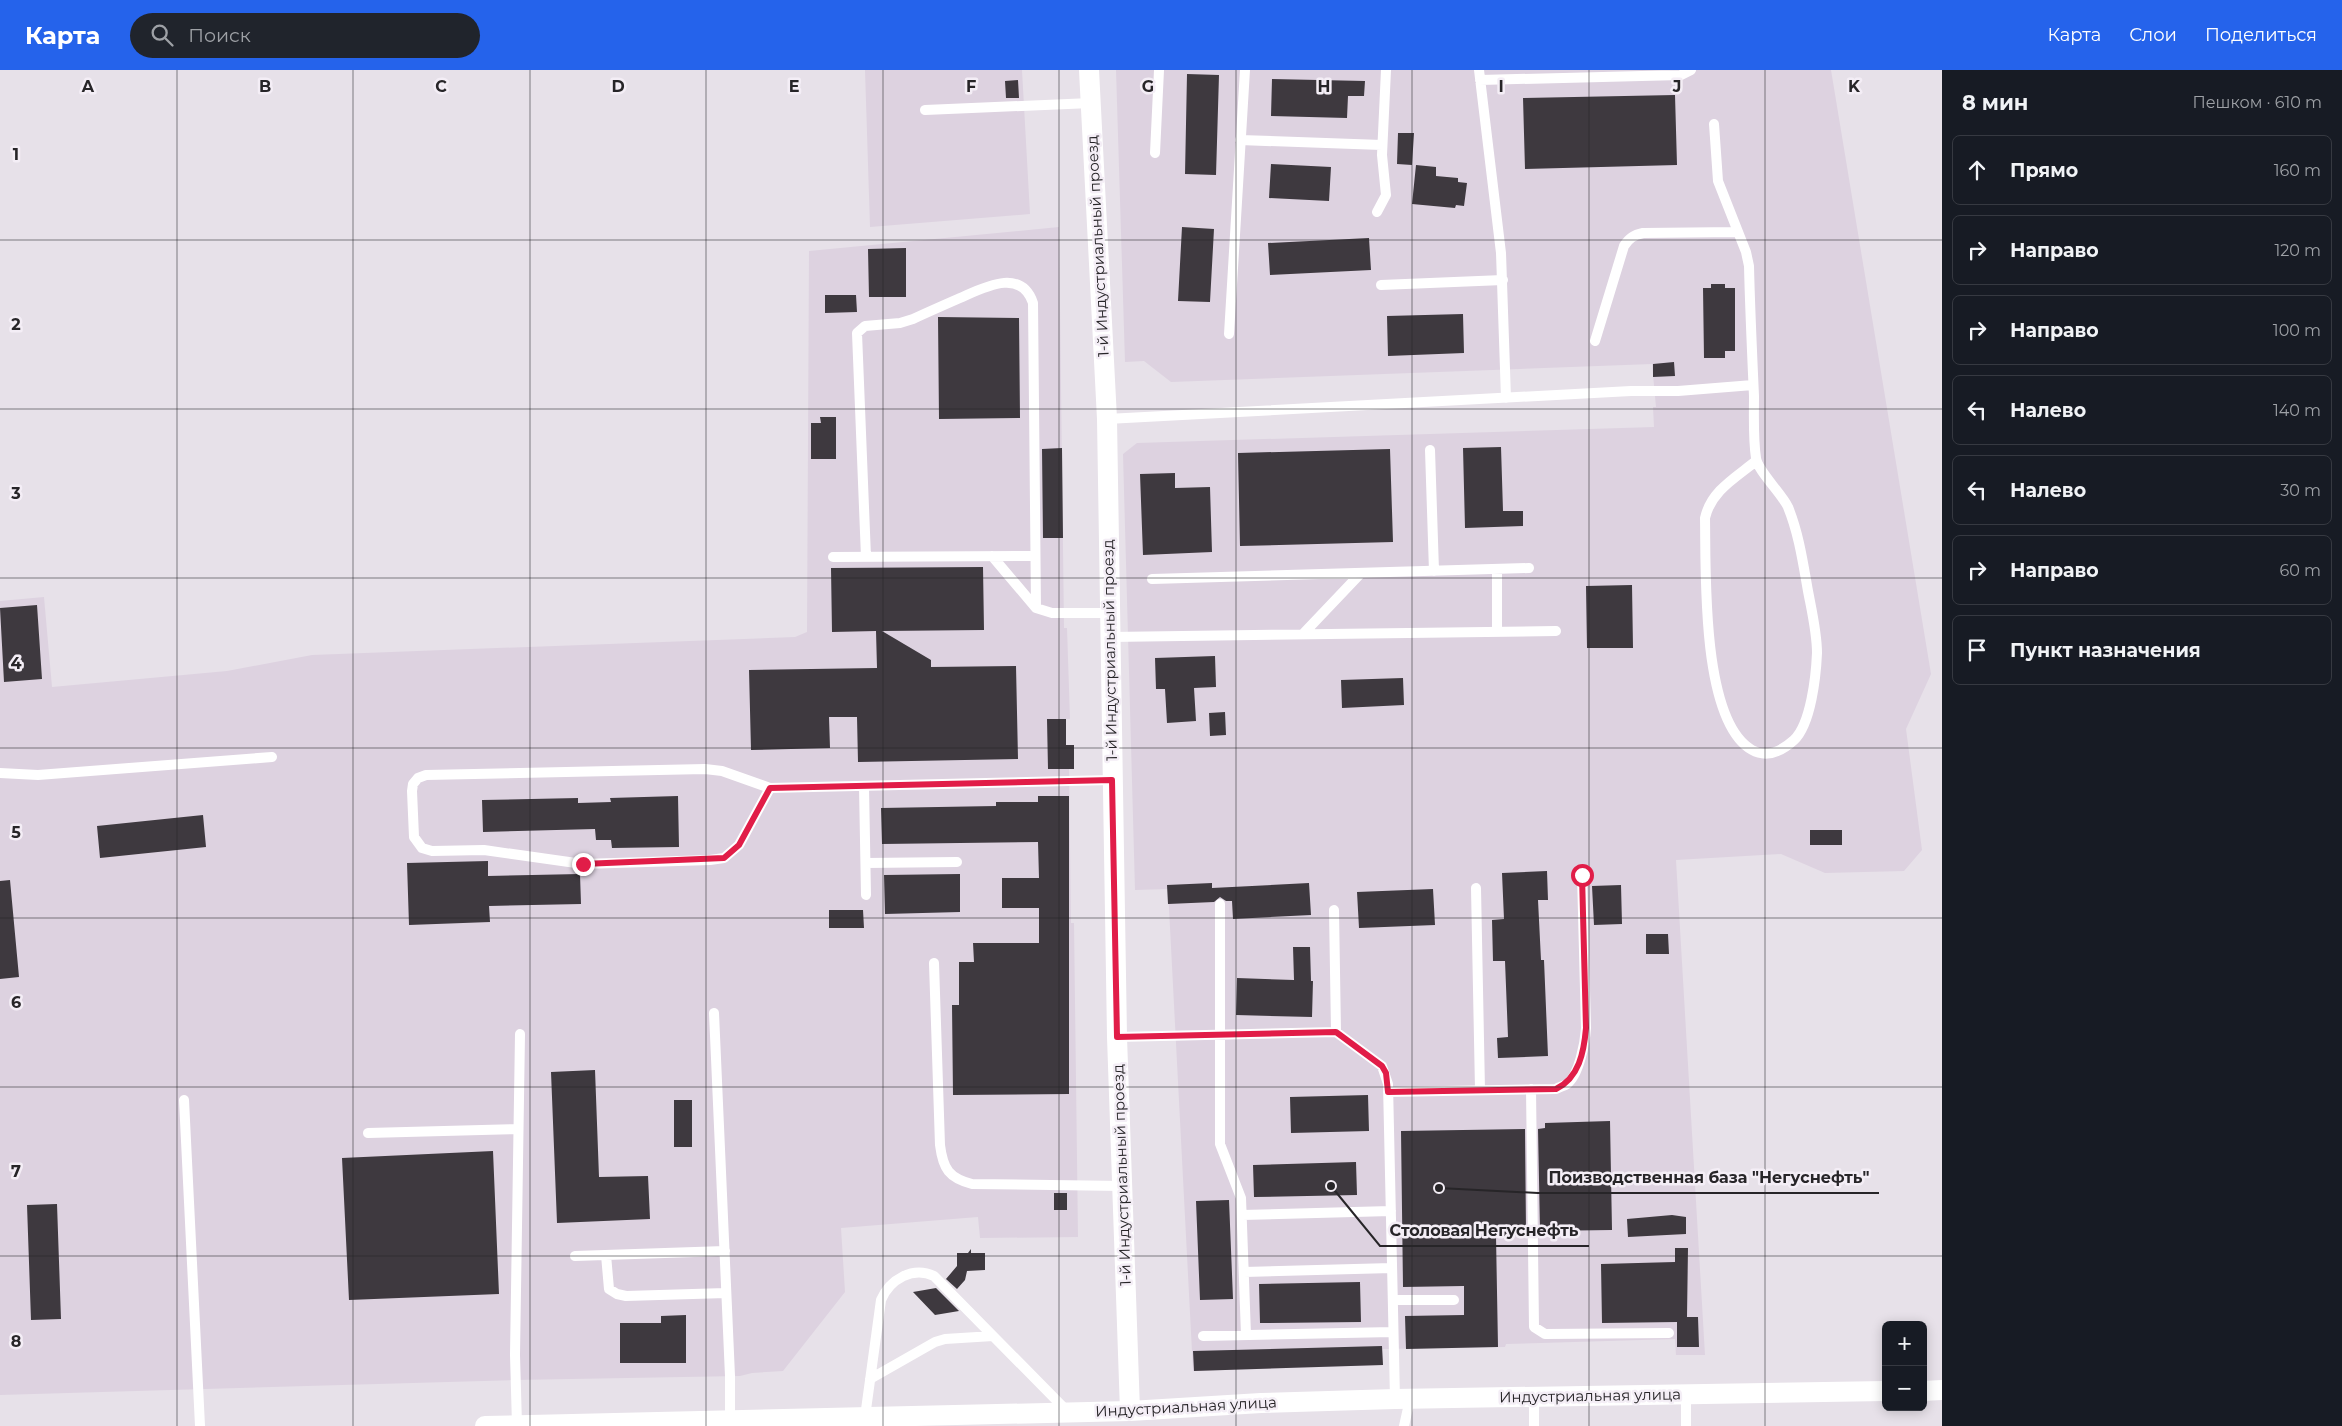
<!DOCTYPE html>
<html lang="ru">
<head>
<meta charset="utf-8">
<style>
	body { margin:0; font-family:Montserrat,sans-serif; background:#20242c; color:#f1f3f6 }
	.controls { position:absolute; right:15px; bottom:15px; display:grid; overflow:hidden; border-radius:8px; box-shadow:0 2px 12px #0003 }
	.controls button { width:45px; height:45px; display:grid; place-items:center; padding:0; border:0; border-bottom:1px solid #363941; background:#171b24; color:#f1f3f6; font:25px sans-serif }
	.stop { position:absolute; width:15px; height:15px; margin:-11px; border:4px solid #e11d48; border-radius:50%; background:#fff }
	.stop.end { background:#e11d48; border-color:#fff; box-shadow:0 1px 5px #0008 }
	.list { margin:0; padding:0; list-style:none }
	h2 { display:flex; justify-content:space-between; align-items:center; height:65px; margin:0; padding:0 20px; font-size:21px }
	h2 small { font-size:16px; font-weight:400; color:#9ea1a6 }
	.list li { display:grid; grid-template-columns:32px 1fr auto; gap:15px; align-items:center; box-sizing:border-box; height:70px; margin:0 10px 10px; padding:0 10px; border:1px solid #363941; border-radius:8px }
	.list b { display:block; font-size:19px; white-space:nowrap }
	.list em { font-size:16px; font-style:normal; color:#9ea1a6 }
	.icon { flex:none; width:28px; height:28px; fill:none; stroke:currentColor; stroke-width:2; stroke-linecap:round; stroke-linejoin:round }
	.map { position:relative; flex:none; width:1942px; height:1356px; overflow:hidden }
	header { display:flex; align-items:center; gap:30px; box-sizing:border-box; height:70px; padding:0 25px; background:#2563eb; color:#fff }
	header strong { font-size:24px }
	nav { display:flex; gap:28px; margin-inline-start:auto; font-size:18px }
	.search { width:350px; height:45px; background:#20242c; display:flex; align-items:center; gap:12px; box-sizing:border-box; padding:0 18px; border-radius:28px; color:#9ea1a6; font-size:19px }
	main { display:flex }
	aside { flex:1; background:#171b24 }
	.map>svg:first-child { display:block }
	.built { fill:#ddd2e0 }
	.building { fill:#3e393f }
	.lines { fill:none; stroke-linecap:round; stroke-linejoin:round }
	.lane { stroke:#fff; stroke-width:10 }
	.street { stroke:#fff; stroke-width:20 }
	.route { stroke:#e11d48; stroke-width:6 }
	.grid { fill:none; stroke:#272528; stroke-width:1; stroke-opacity:0.55 }
	.labels { text-anchor:middle; stroke-width:5; stroke-linejoin:round; paint-order:stroke }
	.street-label { font-size:15px; fill:#272528; stroke:#f4eef6 }
	.grid-label { font-size:16px; text-anchor:middle; font-weight:bold; fill:#272528; stroke:#f4eef6; stroke-width:5; stroke-linejoin:round; paint-order:stroke }
	.leader { fill:none; stroke:#272528; stroke-width:2 }
	.callout-dot { fill:#272528; stroke:#f4eef6; stroke-width:2 }
	.callout-label { font-size:16px; text-anchor:middle; font-weight:bold; fill:#272528; stroke:#f4eef6; stroke-width:5; stroke-linejoin:round; paint-order:stroke }
</style>
</head>
<body>
<header>
<strong>Карта</strong>
<div class="search"><svg class="icon" aria-label="search" viewBox="0 0 24 24"><circle cx="10" cy="10" r="6"/><path d="M15 15l6 6"/></svg>Поиск</div>
<nav><a>Карта</a><a>Слои</a><a>Поделиться</a></nav>
</header>
<main>
<div class="map">
<svg width="1942" height="1356" viewBox="0 0 1942 1356">
	<rect width="100%" height="100%" fill="#e7e1e9"/>
	<path class="built" d="M865,0h157l8,144 -160,13z
		M1116,0h715l100,604 -25,55 16,121 -18,21 -79,2 -44,-19 -105,6 29,495h-29l-1,-16 -169,5 -1,3 -123,2 1,16 -190,6 -25,-482 -33,1 -12,-436 14,-11 517,-16 -1,-20h3l-4,-43 -481,18 -27,-21 -19,1z
		M1059,157l5,401h3l3,91h-4v26h8v23l-5,1 2,154h3l4,314 -98,1 -2,-21 -137,11 4,64 -62,79 -31,2 -12,3 -225,4 -515,15v-794l44,-4 8,90 175,-16 85,-16 483,-18 12,-5 2,-381z"/>
	<path class="building" d="M1187,4l32,1 -3,100 -31,-1z
		M1272,9l93,2 -1,15h-16l-1,22 -76,-2z
		M1018,10l1,18h-13l-1,-17z
		M1675,25l2,70 -152,4 -2,-71z
		M1398,63h16l-2,32 -15,-1z
		M1271,94l60,3 -2,34 -60,-3z
		M1416,95l20,2v9l22,2v4l9,1 -3,23 -8,-1 -1,3 -43,-4z
		M1182,157l32,2 -4,73 -32,-1z
		M1369,168l2,32 -101,5 -2,-32z
		M906,178v49h-37l-1,-48z
		M1711,214h14v4h10v63h-10v7h-21l-1,-70h8z
		M825,225h31l1,17 -32,1z
		M1463,244l1,39 -76,3 -1,-40z
		M938,247l81,1 1,100 -81,1z
		M1674,292l1,14 -22,1v-13z
		M820,347h16v42h-25v-36h10z
		M1501,377l2,64h20v15l-58,2 -2,-80z
		M1062,378l1,90h-20l-1,-89z
		M1390,379l3,93 -153,4 -2,-93z
		M1175,403v15l35,-1 2,65 -69,3 -3,-81z
		M983,497l1,63 -102,1 49,29v7l85,-1 2,93 -160,3 -1,-45h-28l1,31 -79,2 -2,-80 128,-2 -1,-37 -44,1 -1,-64z
		M1632,515l1,63h-46l-1,-62z
		M37,535l5,74 -38,3 -4,-74z
		M1215,586l1,31 -22,1 2,33 -29,2 -2,-34h-9l-1,-31z
		M1403,608l1,27 -62,3 -1,-28z
		M1225,642l1,23 -16,1 -1,-23z
		M1047,649h19v26h8v24h-26z
		M678,726l1,51 -67,1 -1,-8h-15l-1,-11 -112,3 -1,-32 96,-2v5l33,-1 -1,-4z
		M1038,726h31v298l-116,1 -1,-90h7v-43h15l-1,-19h66v-35h-37v-30h37l-1,-36 -156,2 -1,-36 115,-2v-4h42z
		M203,745l3,32 -106,11 -3,-32z
		M1810,760h32v15h-32z
		M488,791v15l92,-2 1,30 -92,2 1,16 -81,3 -2,-62z
		M1547,801l1,29h-10l3,60h3l4,96 -50,2 -1,-20 11,-1 -3,-76h-12l-1,-41 12,-1 -2,-46z
		M960,804v38l-75,2 -1,-39z
		M10,810l9,97 -19,2v-98z
		M1212,813v5l97,-5 2,32 -78,4 -1,-18h-6l-6,-4 -6,5 -46,2 -1,-19z
		M1621,815l1,39 -28,1 -2,-39z
		M1433,819l2,36 -76,3 -2,-36z
		M829,840h34l1,18h-35z
		M1646,864h22l1,20h-23z
		M1293,877h17l1,34h2l-1,36 -76,-2 1,-37 57,2z
		M595,1000l4,107 49,-1 2,43 -93,4 -6,-151z
		M1368,1025l1,36 -78,2 -1,-36z
		M674,1030h18v47h-18z
		M1610,1051l2,109 -72,1 -2,-102 7,-1v-5z
		M1525,1059l1,103h-4v4h-26l2,111 -92,2 -1,-33 59,-1v-29l-61,1 -2,-156z
		M493,1081l6,143 -150,6 -7,-142z
		M1356,1092l1,33 -103,2 -1,-32z
		M1054,1123h13v17h-13z
		M1229,1130l4,99 -33,1 -4,-99z
		M57,1134l4,115 -30,1 -4,-115z
		M1672,1145l14,2v17l-58,3 -1,-18z
		M1675,1178h13l-1,69h11l1,30h-22v-25l-75,1 -1,-59 74,-2z
		M971,1179v4h14v17l-18,1 -2,9 -8,9 -11,-10 11,-13v-13h11z
		M1360,1212l1,40 -101,1 -1,-39z
		M936,1218l23,23 -24,4 -22,-23z
		M686,1245v48h-66v-40h41v-7z
		M1382,1276l1,19 -189,6 -1,-20z"/>
	<g class="lines">
		<path class="lane" d="M1479,0l22,183 5,145
			M1480,10l201,-5 10,-5
			M925,40l166,-7
			M1714,54l4,57 28,71 3,14c1,43 3,86 5,130 0,20 -1,42 2,62 1,12 26,36 32,49 11,27 15,56 20,84 4,21 9,42 9,62 -1,23 -6,71 -23,87 -11,10 -26,19 -42,10 -51,-29 -46,-178 -47,-232 6,-27 30,-40 51,-57
			M1240,70l142,5
			M1155,83l4,-83
			M1377,142l9,-17 -4,-40 4,-85
			M1381,215l122,-5
			M1229,264l16,-264
			M1595,271l29,-95c5,-8 10,-11 19,-13l94,-1
			M1107,349l524,-28h47l75,-6
			M1430,380l4,121
			M992,486l44,52
			M833,487l202,-1
			M866,487l-9,-224 8,-7 35,-3 13,-4c15,-7 31,-14 47,-21 23,-10 61,-31 73,5l3,305 16,5h58
			M1497,499v63
			M1152,509l377,-11
			M1303,564l58,-61
			M1110,567l446,-6
			M0,703l38,2 234,-18
			M864,716l2,109
			M770,718l-31,57 -15,13 -14,2 -127,4 -99,-14 -52,1 -10,-3 -8,-11 -2,-46 1,-7 5,-6 8,-3 279,-6 17,2 48,17 341,-8
			M866,793l91,-1
			M1476,818l4,202
			M1220,834v240l21,54 5,137
			M934,893l6,182c3,24 9,33 32,39l150,2
			M714,943l16,363v45
			M1336,962l46,34 6,18 7,315
			M1117,967l219,-5 -2,-122
			M1531,1019l3,238 11,7 124,-1
			M1388,1022l168,-3c3,-2 8,-3 11,-5 12,-9 18,-41 19,-56l-4,-153
			M184,1030l16,326
			M368,1063l150,-4
			M1242,1145l149,-4
			M606,1185l3,34 8,5 9,2 100,-3
			M575,1186l150,-5
			M1244,1202l148,-4
			M1393,1230h61
			M1203,1266l190,-4
			M870,1309l65,-37 10,-3 48,-3
			M1534,1327v29
			M865,1347l16,-117c9,-21 32,-34 53,-24l133,135
			M517,1355l-2,-70 5,-321
			M1404,1356l6,-27
			M1686,1356v-31"/>
		<path class="street" d="M1089,0l18,349 10,618 13,374
			M1923,1321l19,-1
			M485,1356l645,-15 131,-8 134,-4 491,-8"/>
	</g>
	<g class="lines">
		<path class="route" d="M583,794l141,-6 15,-13 31,-57 342,-8 5,257 219,-5 46,34 4,7 2,19 168,-3c23,-11 28,-37 30,-61l-4,-153"/>
	</g>
	<path class="grid" d="M177,0v1356M353,0v1356M530,0v1356M706,0v1356M883,0v1356M1059,0v1356M1236,0v1356M1412,0v1356M1589,0v1356M1765,0v1356M0,170h1942M0,339h1942M0,508h1942M0,678h1942M0,848h1942M0,1017h1942M0,1186h1942"/>
	<g class="labels">
		<g class="street-label">
			<text transform="translate(1098 176) rotate(-93)" y="5">1-й Индустриальный проезд</text>
			<text transform="translate(1110 580) rotate(-91)" y="5">1-й Индустриальный проезд</text>
			<text transform="translate(1122 1105) rotate(-92)" y="5">1-й Индустриальный проезд</text>
			<text transform="translate(1590 1326) rotate(-1)" y="5">Индустриальная улица</text>
			<text transform="translate(1186 1337) rotate(-3)" y="5">Индустриальная улица</text>
		</g>
	</g>
	<g class="grid-label">
		<text x="88" y="22">A</text>
		<text x="265" y="22">B</text>
		<text x="441" y="22">C</text>
		<text x="618" y="22">D</text>
		<text x="794" y="22">E</text>
		<text x="971" y="22">F</text>
		<text x="1148" y="22">G</text>
		<text x="1324" y="22">H</text>
		<text x="1501" y="22">I</text>
		<text x="1677" y="22">J</text>
		<text x="1854" y="22">K</text>
		<text x="16" y="90">1</text>
		<text x="16" y="260">2</text>
		<text x="16" y="429">3</text>
		<text x="16" y="599">4</text>
		<text x="16" y="768">5</text>
		<text x="16" y="938">6</text>
		<text x="16" y="1107">7</text>
		<text x="16" y="1277">8</text>
	</g>
	<path class="leader" d="M1439 1118L1538 1123H1879M1331 1116L1380 1176H1589"/>
	<g class="callout-dot">
		<circle cx="1439" cy="1118" r="5"/>
		<circle cx="1331" cy="1116" r="5"/>
	</g>
	<g class="callout-label">
		<text x="1709" y="1113">Поизводственная база "Негуснефть"</text>
		<text x="1484" y="1166">Столовая Негуснефть</text>
	</g>
</svg>
<div class="controls">
<button>+</button>
<button>−</button>
</div>
<div class="stop" style="left:1582px;top:805px"></div>
<div class="stop end" style="left:583px;top:794px"></div>
</div>
<aside>
<h2>8 мин<small>Пешком · 610 m</small></h2>
<ul class="list">
<li><svg class="icon" aria-label="ahead" viewBox="0 0 24 24"><path d="M12 20V5M6 11l6-6 6 6"/></svg><div><b>Прямо</b></div><em>160 m</em></li>
<li><svg class="icon" aria-label="right" viewBox="0 0 24 24"><path d="M7 20v-9h11M14 6l5 5-5 5"/></svg><div><b>Направо</b></div><em>120 m</em></li>
<li><svg class="icon" aria-label="right" viewBox="0 0 24 24"><path d="M7 20v-9h11M14 6l5 5-5 5"/></svg><div><b>Направо</b></div><em>100 m</em></li>
<li><svg class="icon" aria-label="left" viewBox="0 0 24 24"><path d="M17 20v-9H6M10 6l-5 5 5 5"/></svg><div><b>Налево</b></div><em>140 m</em></li>
<li><svg class="icon" aria-label="left" viewBox="0 0 24 24"><path d="M17 20v-9H6M10 6l-5 5 5 5"/></svg><div><b>Налево</b></div><em>30 m</em></li>
<li><svg class="icon" aria-label="right" viewBox="0 0 24 24"><path d="M7 20v-9h11M14 6l5 5-5 5"/></svg><div><b>Направо</b></div><em>60 m</em></li>
<li><svg class="icon" aria-label="arrive" viewBox="0 0 24 24"><path d="M6 21V4h12l-3 4 3 4H6"/></svg><div><b>Пункт назначения</b></div></li>
</ul>
</aside>
</main>
</body>
</html>
